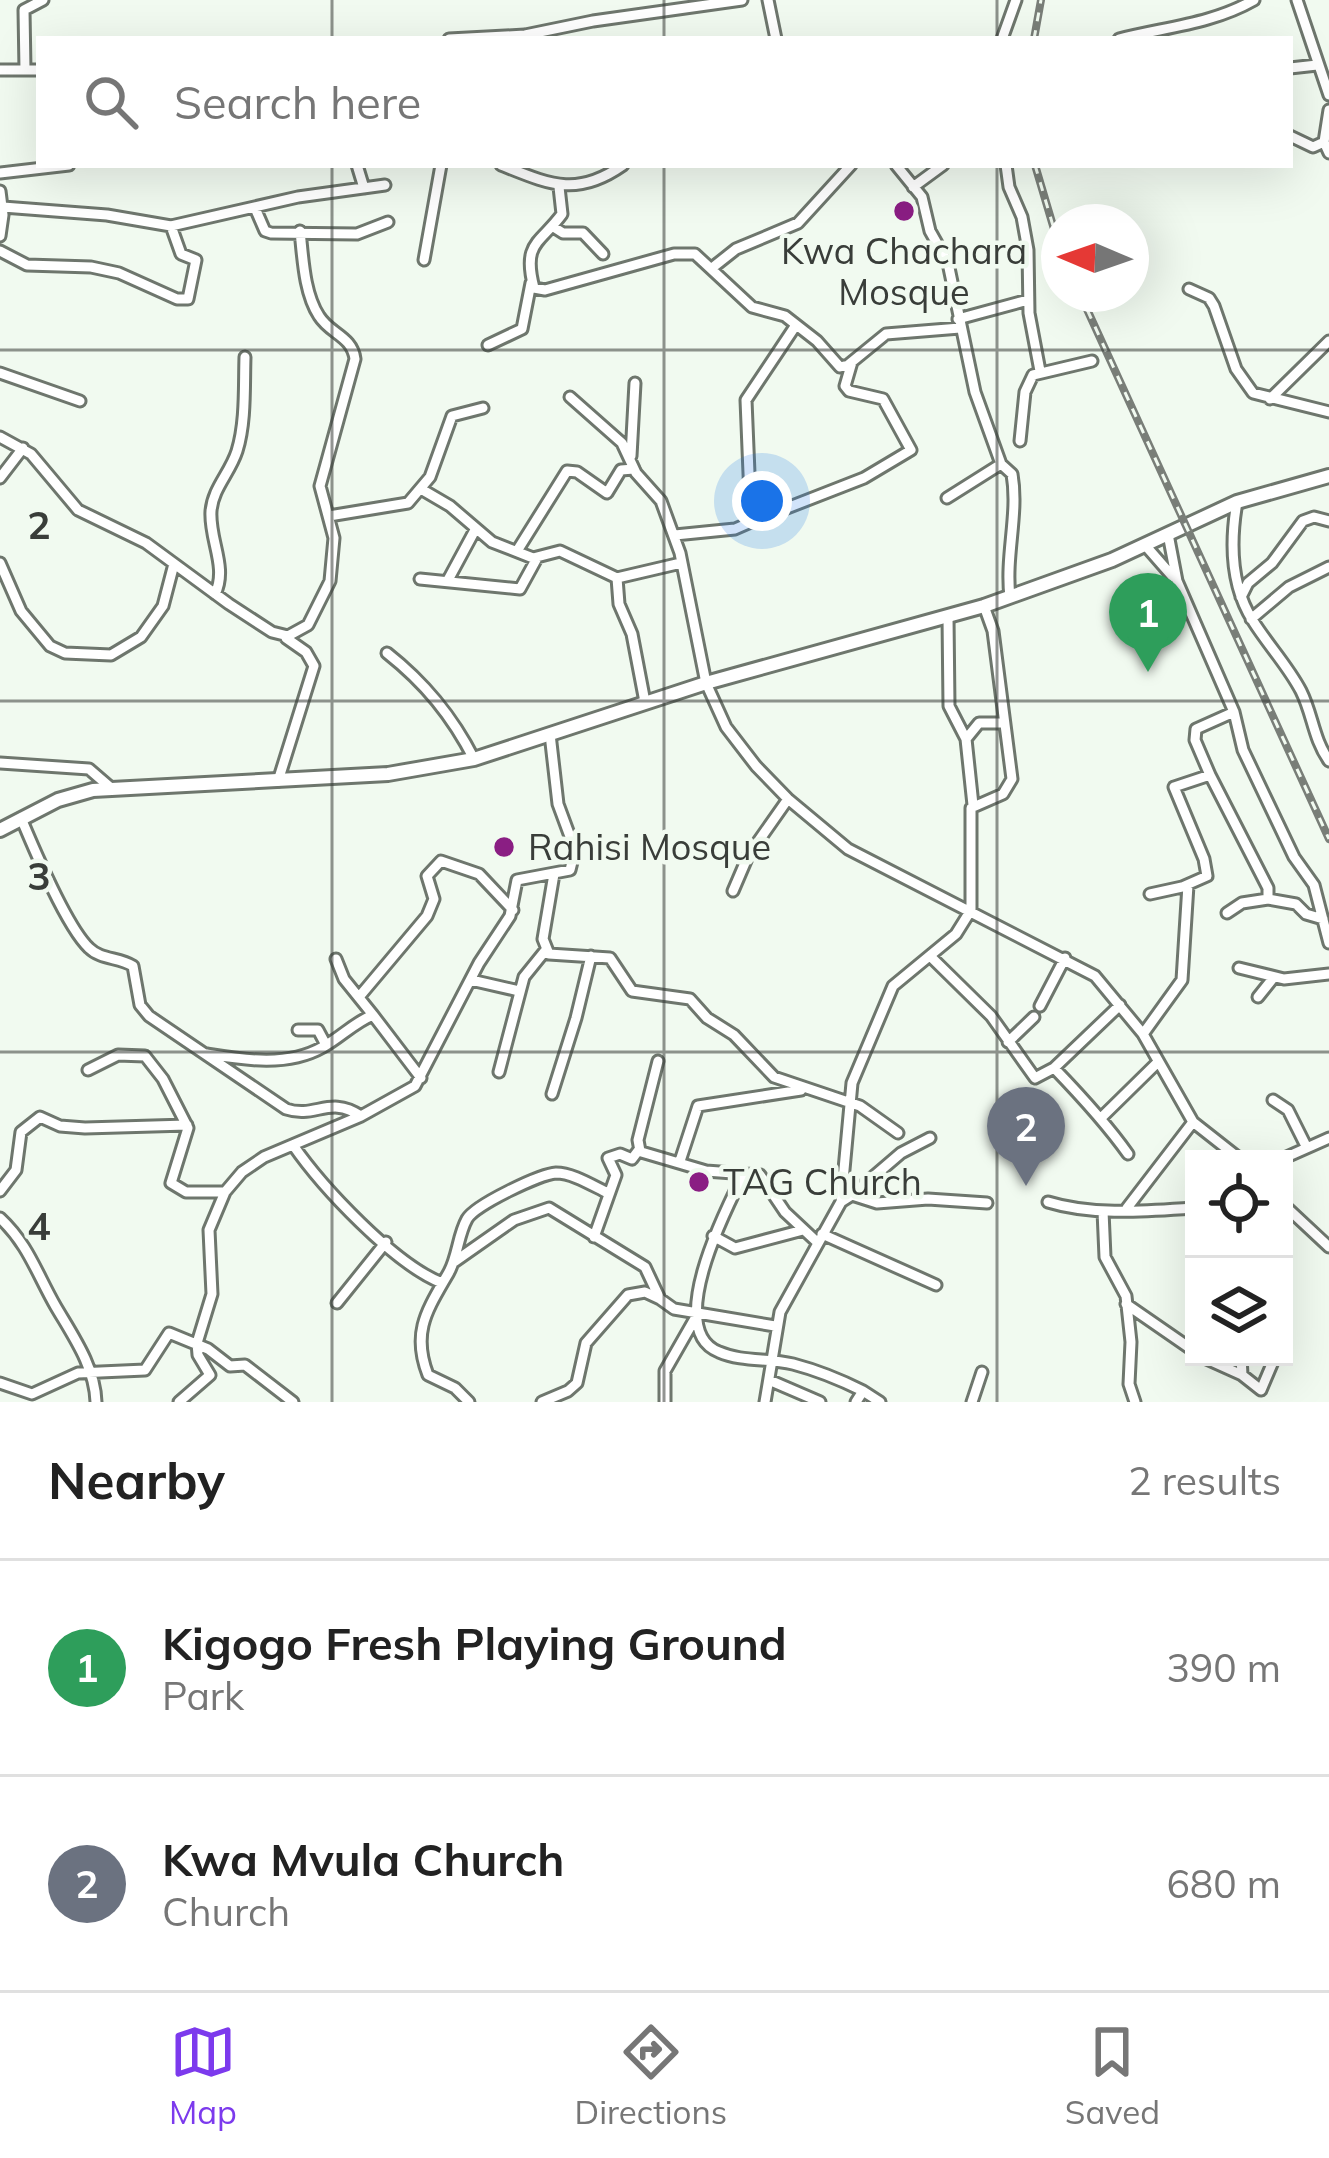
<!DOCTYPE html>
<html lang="en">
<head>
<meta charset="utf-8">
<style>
	body { margin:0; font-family:Mulish,sans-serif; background:#f6f6f6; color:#222 }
	.controls { position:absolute; right:36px; bottom:36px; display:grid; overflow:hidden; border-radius:0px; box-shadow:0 12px 48px #0002 }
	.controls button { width:108px; height:108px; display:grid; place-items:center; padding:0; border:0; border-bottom:3px solid #e0e0e0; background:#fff; color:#222; font:60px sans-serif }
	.compass { position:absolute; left:1041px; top:204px; width:108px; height:108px; border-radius:50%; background:#fff; box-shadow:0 12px 48px #0002; rotate:272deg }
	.you { position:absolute; left:762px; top:501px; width:42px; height:42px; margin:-30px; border:9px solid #fff; border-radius:50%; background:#1a73e8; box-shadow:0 0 0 18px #1a73e833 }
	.badge { display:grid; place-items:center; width:78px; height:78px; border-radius:50%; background:#7c3aed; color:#fff; font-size:39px; font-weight:700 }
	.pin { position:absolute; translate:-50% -99px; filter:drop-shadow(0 3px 6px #0008) }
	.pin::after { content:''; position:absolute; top:63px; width:42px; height:36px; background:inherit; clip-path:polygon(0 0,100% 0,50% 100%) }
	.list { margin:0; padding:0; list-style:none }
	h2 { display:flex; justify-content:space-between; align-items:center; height:156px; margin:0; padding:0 48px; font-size:51px }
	h2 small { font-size:39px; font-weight:400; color:#767676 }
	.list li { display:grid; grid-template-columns:78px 1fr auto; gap:36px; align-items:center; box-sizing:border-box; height:216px; padding:0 48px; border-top:3px solid #e0e0e0 }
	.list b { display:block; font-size:45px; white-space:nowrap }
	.list p { margin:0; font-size:39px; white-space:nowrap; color:#767676 }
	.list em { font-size:39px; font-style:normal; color:#767676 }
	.icon { flex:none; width:66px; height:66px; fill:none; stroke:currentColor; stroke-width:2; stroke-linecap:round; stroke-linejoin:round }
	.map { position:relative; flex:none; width:1329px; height:1402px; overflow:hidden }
	.search { position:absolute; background:#fff; box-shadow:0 12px 48px #0002; left:36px; right:36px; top:36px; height:132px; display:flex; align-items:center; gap:30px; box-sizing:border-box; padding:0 42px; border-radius:0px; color:#767676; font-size:45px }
	.sheet { height:588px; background:#fff }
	nav { display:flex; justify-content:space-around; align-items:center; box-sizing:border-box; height:168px; border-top:3px solid #e0e0e0; background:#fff; font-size:33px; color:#767676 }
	nav a { display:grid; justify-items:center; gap:6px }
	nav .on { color:#7c3aed }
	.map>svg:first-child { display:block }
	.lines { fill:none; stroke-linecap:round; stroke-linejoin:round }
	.minor-casing { stroke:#6e766d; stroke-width:15 }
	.major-casing { stroke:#6e766d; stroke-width:18 }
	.minor { stroke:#fff; stroke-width:9 }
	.major { stroke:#fff; stroke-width:12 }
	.rail-casing { stroke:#797e78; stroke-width:8 }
	.rail { stroke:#f1faf0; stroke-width:3; stroke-dasharray:9; stroke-linecap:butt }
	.grid { fill:none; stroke:#393d39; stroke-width:3; stroke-opacity:0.55 }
	.poi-dot { fill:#8a1e83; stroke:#f1faf0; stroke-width:4.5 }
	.labels { text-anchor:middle; stroke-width:9; stroke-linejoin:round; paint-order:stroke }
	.poi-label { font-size:36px; fill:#393d39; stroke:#f1faf0; text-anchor:start }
	.grid-label { font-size:39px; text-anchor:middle; font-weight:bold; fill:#393d39; stroke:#f1faf0; stroke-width:9; stroke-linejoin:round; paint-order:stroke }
</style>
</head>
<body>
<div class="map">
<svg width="1329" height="1402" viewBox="0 0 1329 1402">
	<rect width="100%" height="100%" fill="#f1faf0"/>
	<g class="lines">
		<defs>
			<path id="minor" d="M768,0l8,39
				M1297,0l32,95
				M449,39l76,-4 68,-14 149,-21
				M1002,39l14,-39
				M1119,39c47,-12 93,-15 135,-39
				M1290,68l27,-3
				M0,70h39
				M25,70l-1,-60 19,-10
				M1329,110l-5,32 5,11
				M1290,136l23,11 11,-5
				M357,165l7,23
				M501,165c48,19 75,33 122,0
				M896,165l26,32 8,34 18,32 27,129 26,72 11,10c7,40 -7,81 -2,123
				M1006,165l3,22 13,30 6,33 1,63 11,58
				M0,173l69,-8
				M559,187l3,27c-22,30 -40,28 -28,74l11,2 129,-36h21l57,53 33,9 32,25 23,26 8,-2 38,-31 74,-6
				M913,187l30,-22
				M0,191l3,24 -3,21
				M3,207l104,8 64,11 127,-29 87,-12
				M255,208l10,23 6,2 86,1 31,-12
				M552,226l11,7h20l20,21
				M0,251l27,14 64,2 28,6 58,26h11l8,-39 -15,-6 -10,-28
				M424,260l17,-95
				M712,268l24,-19 62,-26 53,-58
				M1189,289l20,9 5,8 22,63 17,24 76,19
				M958,319l70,-19
				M488,345l34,-16 9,-46
				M0,373l80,28
				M570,397l52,46 14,30 25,28 19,52 26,130 20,44 30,39 32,33 60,50 247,127 48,58 50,88 47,37
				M1270,399l59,-58
				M0,437l31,17 47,56 68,33 83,61 43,28 16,4 20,-11 22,-44 4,-43 -14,-52 35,-127c-3,-23 -25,-25 -36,-43 -15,-23 -16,-58 -19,-85
				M1020,441l5,-49 8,-17 59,-14
				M631,456l4,-73
				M0,478l23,-30
				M421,489l29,17 42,36 41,16 27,-7 57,27 2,26 13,30 13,68
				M947,498l54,-34
				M1237,502c-7,40 -7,83 16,119 15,24 35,45 48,70 12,24 12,47 28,70
				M329,516l79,-13 22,-26 22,-61 31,-8
				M751,522l113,-44 47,-28 -28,-51 -34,-8 -4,-5 7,-24
				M1168,534l9,47 57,131 9,38 51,107 20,28 15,58
				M675,535l60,-6 16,-7 -5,-122 50,-75
				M1145,545l28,32
				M517,551l50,-80 10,1 30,21 14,-23 13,-1
				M0,563l21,48 29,35 15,7 46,2 30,-18 22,-31 11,-42
				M617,578l64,-15
				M420,579l100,10 17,-31
				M448,580l27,-50
				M215,594c13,-27 -6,-54 -4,-83 2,-23 19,-38 26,-60 9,-29 7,-64 8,-94
				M1241,597l7,-14 24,-20 31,-42 11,-4 15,4
				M948,617l1,89 17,33
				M1251,619l38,-32 40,-20
				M387,653c38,30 65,63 87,106
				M0,763l89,6 22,19
				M1210,775l58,113v11l28,5 10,10 17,5
				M278,781l36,-115 -8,-14 -20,-14
				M973,805l-7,-66 13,-16h25
				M21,818c13,31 45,108 68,130 12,12 30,9 44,18l7,39 9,11 137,93c30,10 43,-14 75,7
				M554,874l-11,65 6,15 61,4 22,33 58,8 17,19 27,17 40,42 86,29 38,27
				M733,891l15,-35 40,-57
				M1150,894l32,-7 25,-11 -3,-17 -30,-72 36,-12 -15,-35 1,-11 38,-17
				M1227,913l15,-10 26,-4
				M930,956l61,60 44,62 19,-10c27,28 52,55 74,86
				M336,959l8,20 29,36
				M1239,968l45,11 45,-5
				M471,980l48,11
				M359,997l68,-81 7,-17 -7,-23 14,-15 38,13 34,36
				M1258,997l16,-20
				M1040,1006l25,-48
				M298,1030h20l8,15
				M1143,1034l39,-54 6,-95
				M1008,1042l26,-25
				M207,1054c38,6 81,13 116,-7 18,-10 32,-25 50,-32l48,63
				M1054,1068l66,-63
				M88,1070l30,-15 27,1 18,23 25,49 -17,55 15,9h39
				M499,1072l25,-95 21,-26
				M552,1094l24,-76 15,-62
				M1273,1100l15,10 18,36
				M1102,1117l56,-55
				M293,1145c29,42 101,119 149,138
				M640,1151l-2,-11 20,-79
				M1282,1159l47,-21
				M680,1161l18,-55 103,-16
				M744,1173c-17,34 -81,157 -25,179 23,10 49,6 74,12 23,6 48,16 70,27
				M0,1191l16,-21 5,-38 19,-15 20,9 25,2 102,-3
				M852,1195l49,-42 29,-15
				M841,1202l11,-7 25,8 51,-4 59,4
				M1048,1202c45,14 99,9 146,6
				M1284,1205l45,42
				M1127,1208l66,-86
				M1103,1211l2,46 21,39 5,46 -2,42 6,18
				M0,1218c28,26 37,56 56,89 17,29 39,60 40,95
				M822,1234l114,51
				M713,1236l22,12 68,-18
				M594,1237l22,-62 -8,-17 12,-4 12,5 6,-8 68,20 54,4 25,37 32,30
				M454,1262l60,-42 35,-12 96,59 15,32 14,10 101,17
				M337,1303l49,-61
				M1126,1304l68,47
				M1202,1357l40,18
				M1241,1357l1,18 19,15 14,-33
				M769,1380l51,22
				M0,1383l32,11 46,-21 67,-3 24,-37 39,16 22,17 15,-1 48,37
				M179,1402l31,-27 -12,-20 -1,-12 15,-49 -3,-64 16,-38 17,-20 22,-15 97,-41 54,-30 64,-123 31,-47 7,-36 53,-10 5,-20 -17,-46 -8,-70
				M469,1402l-14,-14 -27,-13c-17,-44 0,-66 21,-103 9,-17 9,-37 18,-53 8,-14 73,-45 89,-46 17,0 37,13 52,20
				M542,1402l26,-11 9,-8 9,-40 42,-48 17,-3 15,7
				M665,1402v-31l32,-56
				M765,1402l15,-90 61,-110 11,-119 41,-97 63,-52 15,-24v-102l32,-14 9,-15 -19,-148 -9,-25
				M856,1402l7,-11 17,11
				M972,1402l10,-30"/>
			<path id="major" d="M0,830l58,-30 35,-10 295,-16 86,-15 232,-76 278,-77 128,-46 125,-58 92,-26"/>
		</defs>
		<use href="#minor" class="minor-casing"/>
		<use href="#major" class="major-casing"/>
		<use href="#minor" class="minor"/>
		<use href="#major" class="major"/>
		<defs>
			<path id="rail" d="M1034,39l7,-39
				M1035,165l24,81
				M1080,294l249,545"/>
		</defs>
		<use href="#rail" class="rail-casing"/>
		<use href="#rail" class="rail"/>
	</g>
	<path class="grid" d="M332,0v39M664,0v39M997,0v39M332,165v1237M664,165v1237M997,165v1237M0,350h1329M0,701h1329M0,1052h1329"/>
	<g class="poi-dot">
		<circle cx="904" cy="211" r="12"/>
		<circle cx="504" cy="847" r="12"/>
		<circle cx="699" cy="1182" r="12"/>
	</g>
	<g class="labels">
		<g class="poi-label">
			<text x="904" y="264" text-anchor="middle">Kwa Chachara<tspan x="904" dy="41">Mosque</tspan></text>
			<text x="528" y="860">Rahisi Mosque</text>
			<text x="723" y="1195">TAG Church</text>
		</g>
	</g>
	<g class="grid-label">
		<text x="39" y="539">2</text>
		<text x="39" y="890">3</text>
		<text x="39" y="1240">4</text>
	</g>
</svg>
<div class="controls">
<button><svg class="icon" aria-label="locate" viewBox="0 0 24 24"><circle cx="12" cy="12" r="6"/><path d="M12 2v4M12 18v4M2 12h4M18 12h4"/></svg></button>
<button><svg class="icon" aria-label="layers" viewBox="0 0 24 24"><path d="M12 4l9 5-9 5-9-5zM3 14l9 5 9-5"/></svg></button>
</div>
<svg class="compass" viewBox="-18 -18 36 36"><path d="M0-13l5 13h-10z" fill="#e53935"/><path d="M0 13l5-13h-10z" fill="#767676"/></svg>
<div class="you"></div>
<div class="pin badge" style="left:1148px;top:672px;background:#2e9e5b">1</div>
<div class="pin badge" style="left:1026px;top:1186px;background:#6b7280">2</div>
<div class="search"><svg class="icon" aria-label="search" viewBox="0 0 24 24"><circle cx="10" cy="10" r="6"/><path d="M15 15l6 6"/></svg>Search here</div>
</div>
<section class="sheet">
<h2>Nearby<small>2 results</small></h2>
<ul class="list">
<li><span class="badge" style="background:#2e9e5b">1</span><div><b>Kigogo Fresh Playing Ground</b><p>Park</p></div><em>390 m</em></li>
<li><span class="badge" style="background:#6b7280">2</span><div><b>Kwa Mvula Church</b><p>Church</p></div><em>680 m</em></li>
</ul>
</section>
<nav>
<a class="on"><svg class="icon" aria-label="map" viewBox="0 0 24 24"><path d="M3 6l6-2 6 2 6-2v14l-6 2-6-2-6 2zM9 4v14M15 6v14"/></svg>Map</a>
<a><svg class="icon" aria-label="directions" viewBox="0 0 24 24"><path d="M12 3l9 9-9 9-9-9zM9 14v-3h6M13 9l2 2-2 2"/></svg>Directions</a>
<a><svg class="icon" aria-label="saved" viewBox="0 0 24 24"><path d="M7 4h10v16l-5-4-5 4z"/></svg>Saved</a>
</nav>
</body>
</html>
